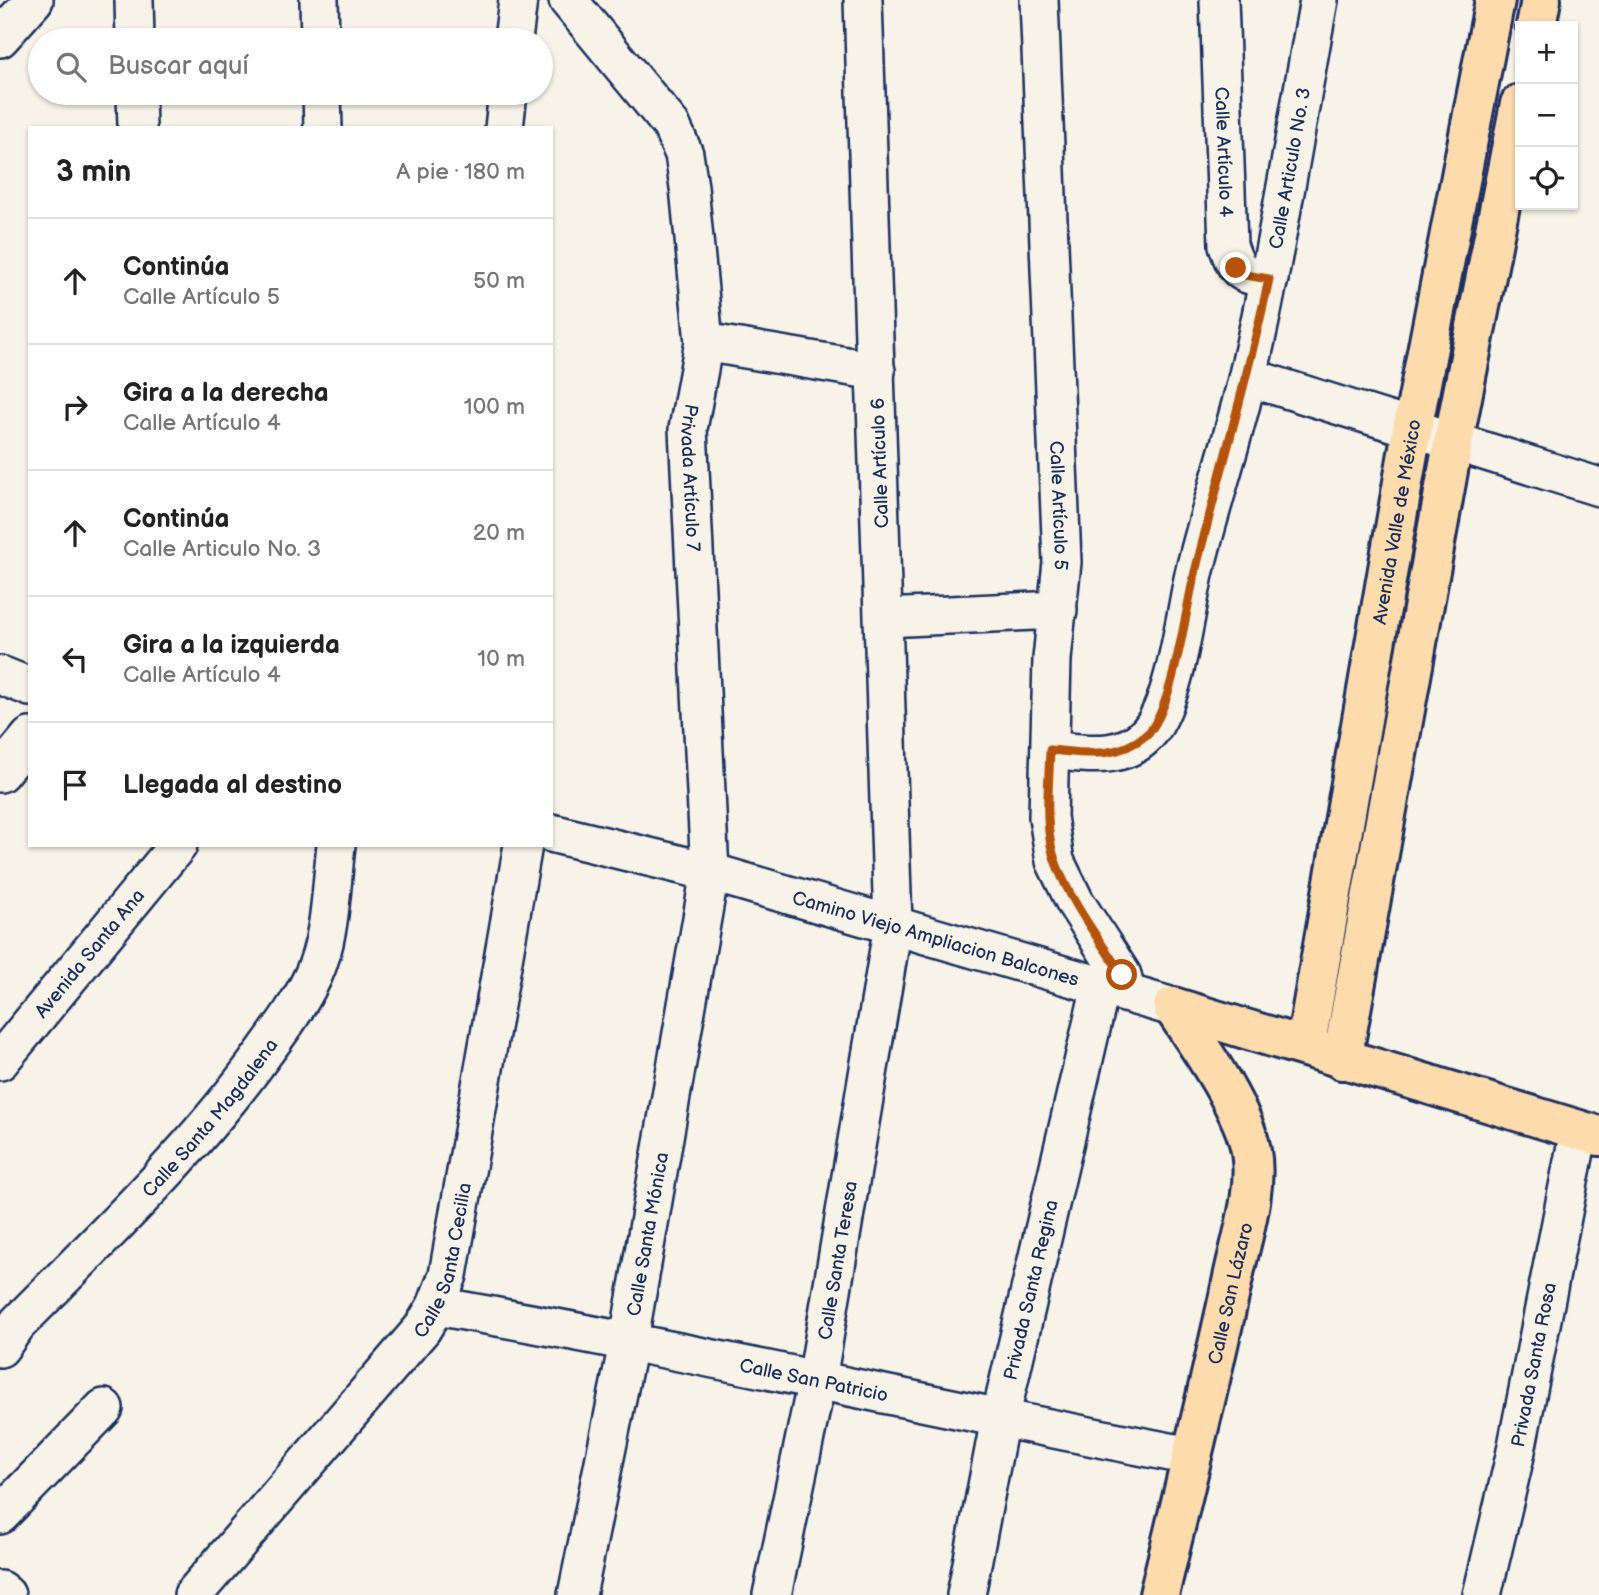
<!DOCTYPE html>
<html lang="es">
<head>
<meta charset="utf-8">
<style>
	body { margin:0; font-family:"Balsamiq Sans",sans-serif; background:#f6f6f6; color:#222 }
	.controls { position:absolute; right:21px; top:21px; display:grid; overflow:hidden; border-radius:0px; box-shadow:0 2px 5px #0004 }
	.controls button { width:63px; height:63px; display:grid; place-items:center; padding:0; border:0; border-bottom:2px solid #e0e0e0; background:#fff; color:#222; font:35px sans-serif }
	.stop { position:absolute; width:21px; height:21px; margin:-16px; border:5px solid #b45309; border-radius:50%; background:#fff }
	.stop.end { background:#b45309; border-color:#fff; box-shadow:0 2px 7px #0008 }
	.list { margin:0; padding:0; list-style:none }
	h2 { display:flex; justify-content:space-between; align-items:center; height:91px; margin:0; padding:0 28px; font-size:30px }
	h2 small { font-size:23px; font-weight:400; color:#767676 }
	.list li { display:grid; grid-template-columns:46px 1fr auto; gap:21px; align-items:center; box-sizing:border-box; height:126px; padding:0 28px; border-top:2px solid #e0e0e0 }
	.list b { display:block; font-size:26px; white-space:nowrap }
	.list p { margin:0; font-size:23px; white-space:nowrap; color:#767676 }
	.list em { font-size:23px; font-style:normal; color:#767676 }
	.icon { flex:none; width:38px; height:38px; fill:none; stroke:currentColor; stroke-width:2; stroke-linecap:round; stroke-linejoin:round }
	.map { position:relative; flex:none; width:1599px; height:1595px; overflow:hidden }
	.search { position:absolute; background:#fff; box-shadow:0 2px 5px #0004; left:28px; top:28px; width:525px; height:77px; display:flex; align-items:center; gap:18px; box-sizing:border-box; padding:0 24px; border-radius:38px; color:#767676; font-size:26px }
	.panel { position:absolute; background:#fff; box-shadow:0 2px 5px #0004; left:28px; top:126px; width:525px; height:721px; border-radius:0px }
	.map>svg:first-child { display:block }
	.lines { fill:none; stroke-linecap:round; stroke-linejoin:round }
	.minor-casing { stroke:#1b2f5e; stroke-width:42 }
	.major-casing { stroke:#1b2f5e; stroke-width:44 }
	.minor { stroke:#f7f3e8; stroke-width:37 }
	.major { stroke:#fedbac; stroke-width:38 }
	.route { stroke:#b45309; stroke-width:9 }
	.labels { text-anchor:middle; stroke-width:7; stroke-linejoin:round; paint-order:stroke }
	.street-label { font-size:19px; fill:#1b2f5e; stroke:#f7f3e8 }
</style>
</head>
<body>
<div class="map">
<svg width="1599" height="1595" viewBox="0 0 1599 1595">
	<rect width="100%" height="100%" fill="#f7f3e8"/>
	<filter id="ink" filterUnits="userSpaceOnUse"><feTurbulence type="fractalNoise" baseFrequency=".0143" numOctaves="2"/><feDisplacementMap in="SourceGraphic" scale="14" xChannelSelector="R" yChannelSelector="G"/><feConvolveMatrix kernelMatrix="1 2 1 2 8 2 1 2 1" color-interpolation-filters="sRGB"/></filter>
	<g filter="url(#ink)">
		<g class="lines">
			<defs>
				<g id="minor">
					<path d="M134,0l1,40"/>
					<path d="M319,0l1,40"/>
					<path id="s1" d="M568,0l103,125 13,29 5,33 15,155 -16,87 22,443 -81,467 -52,256"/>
					<path id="s2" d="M1039,0l23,562 -10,97 -4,158 7,44 20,41 47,73 4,18"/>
					<path id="s3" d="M1219,0l9,245c9,28 13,29 41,34"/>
					<path d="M0,38l34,-38"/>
					<path d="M513,40l5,-40"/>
					<path d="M136,93l1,35"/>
					<path d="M322,93l1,35"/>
					<path d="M504,128l4,-35"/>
					<path d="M704,342l172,29"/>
					<path d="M1248,377l351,110"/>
					<path d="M884,618l174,-8"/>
					<path d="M0,675l30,12"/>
					<path id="s4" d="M1050,750c33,3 74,12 99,-18 27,-32 36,-120 46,-162 16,-66 38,-129 53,-195 29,-124 48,-250 71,-375"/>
					<path d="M0,773l30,-36"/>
					<path id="s5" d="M551,833l159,39 463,135"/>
					<path id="s6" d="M0,1061l178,-216"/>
					<path id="s7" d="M436,1306c253,44 503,102 755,150"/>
					<path id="s8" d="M0,1348l18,-25c82,-83 167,-164 237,-258 21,-29 43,-57 58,-89 18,-39 18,-88 23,-131"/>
					<path d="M0,1515l104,-107"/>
					<path d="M0,1590l6,5"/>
					<path id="s9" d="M193,1595l229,-266 14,-23 12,-31 75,-430"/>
					<path id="s10" d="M772,1595l45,-215 76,-455 -30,-925"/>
					<path id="s11" d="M966,1595l34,-176 101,-433"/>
					<path id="s12" d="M1482,1595l33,-139 64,-325"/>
				</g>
				<g id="major">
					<path d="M1536,26l5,-26"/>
					<path d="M1173,1007l426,129"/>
					<path id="s13" d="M1306,1044l106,-614 83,-430"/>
					<path d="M1342,1060l111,-617 67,-339"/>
					<path id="s14" d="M1159,1595c25,-106 51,-211 74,-317 8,-39 25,-87 18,-127 -7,-42 -54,-108 -78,-144"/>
				</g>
			</defs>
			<use href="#minor" class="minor-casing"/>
			<use href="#major" class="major-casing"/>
			<use href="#minor" class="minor"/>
			<use href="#major" class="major"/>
		</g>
	</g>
	<g class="lines" filter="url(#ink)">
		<path class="route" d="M1122,975c-23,-36 -51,-72 -66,-112 -13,-34 -7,-77 -6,-113 35,3 66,10 96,-15 27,-22 40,-130 50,-167 24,-96 52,-191 73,-289l-24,-4 -9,-7"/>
	</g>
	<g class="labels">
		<g class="street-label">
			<text dy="7" stroke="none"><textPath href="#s3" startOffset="152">Calle Artículo 4</textPath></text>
			<text dy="7" stroke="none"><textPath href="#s4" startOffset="688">Calle Articulo No. 3</textPath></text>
			<text transform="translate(879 463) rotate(-92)" y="7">Calle Artículo 6</text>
			<text dy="7" stroke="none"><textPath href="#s1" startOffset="520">Privada Artículo 7</textPath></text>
			<text dy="7" stroke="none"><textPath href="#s2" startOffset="506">Calle Artículo 5</textPath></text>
			<text dy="7" stroke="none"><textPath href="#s13" startOffset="530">Avenida Valle de México</textPath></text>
			<text dy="7" stroke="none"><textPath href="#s5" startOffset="399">Camino Viejo Ampliacion Balcones</textPath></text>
			<text dy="7" stroke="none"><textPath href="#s6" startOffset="140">Avenida Santa Ana</textPath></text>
			<text dy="7" stroke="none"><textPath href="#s8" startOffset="312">Calle Santa Magdalena</textPath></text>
			<text transform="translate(647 1234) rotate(-80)" y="7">Calle Santa Mónica</text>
			<text dy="7" stroke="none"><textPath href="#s9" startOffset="424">Calle Santa Cecilia</textPath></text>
			<text dy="7" stroke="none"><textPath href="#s10" startOffset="341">Calle Santa Teresa</textPath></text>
			<text dy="7" stroke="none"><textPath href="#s11" startOffset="312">Privada Santa Regina</textPath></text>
			<text dy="7" stroke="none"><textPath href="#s14" startOffset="310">Calle San Lázaro</textPath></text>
			<text dy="7" stroke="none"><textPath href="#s12" startOffset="236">Privada Santa Rosa</textPath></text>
			<text dy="7" stroke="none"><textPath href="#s7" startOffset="385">Calle San Patricio</textPath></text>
		</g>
	</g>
</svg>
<div class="controls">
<button>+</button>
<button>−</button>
<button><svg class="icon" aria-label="locate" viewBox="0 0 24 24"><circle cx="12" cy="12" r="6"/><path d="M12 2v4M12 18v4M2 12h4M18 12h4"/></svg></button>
</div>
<div class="stop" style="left:1122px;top:975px"></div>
<div class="stop end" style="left:1236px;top:268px"></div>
<div class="search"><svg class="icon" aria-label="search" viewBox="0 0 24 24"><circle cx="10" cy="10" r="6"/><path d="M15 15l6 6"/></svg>Buscar aquí</div>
<section class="panel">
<h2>3 min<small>A pie · 180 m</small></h2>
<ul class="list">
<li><svg class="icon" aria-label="ahead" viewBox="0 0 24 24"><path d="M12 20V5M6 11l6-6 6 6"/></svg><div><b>Continúa</b><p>Calle Artículo 5</p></div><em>50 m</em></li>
<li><svg class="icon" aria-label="right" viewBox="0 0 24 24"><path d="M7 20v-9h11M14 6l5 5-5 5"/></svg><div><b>Gira a la derecha</b><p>Calle Artículo 4</p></div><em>100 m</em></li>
<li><svg class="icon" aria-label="ahead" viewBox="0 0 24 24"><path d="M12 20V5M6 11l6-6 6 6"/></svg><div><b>Continúa</b><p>Calle Articulo No. 3</p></div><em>20 m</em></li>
<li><svg class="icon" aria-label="left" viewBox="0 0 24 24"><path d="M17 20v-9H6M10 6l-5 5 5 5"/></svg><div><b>Gira a la izquierda</b><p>Calle Artículo 4</p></div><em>10 m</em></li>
<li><svg class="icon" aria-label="arrive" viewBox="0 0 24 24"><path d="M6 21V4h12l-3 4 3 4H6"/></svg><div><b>Llegada al destino</b></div></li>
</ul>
</section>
</div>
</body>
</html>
